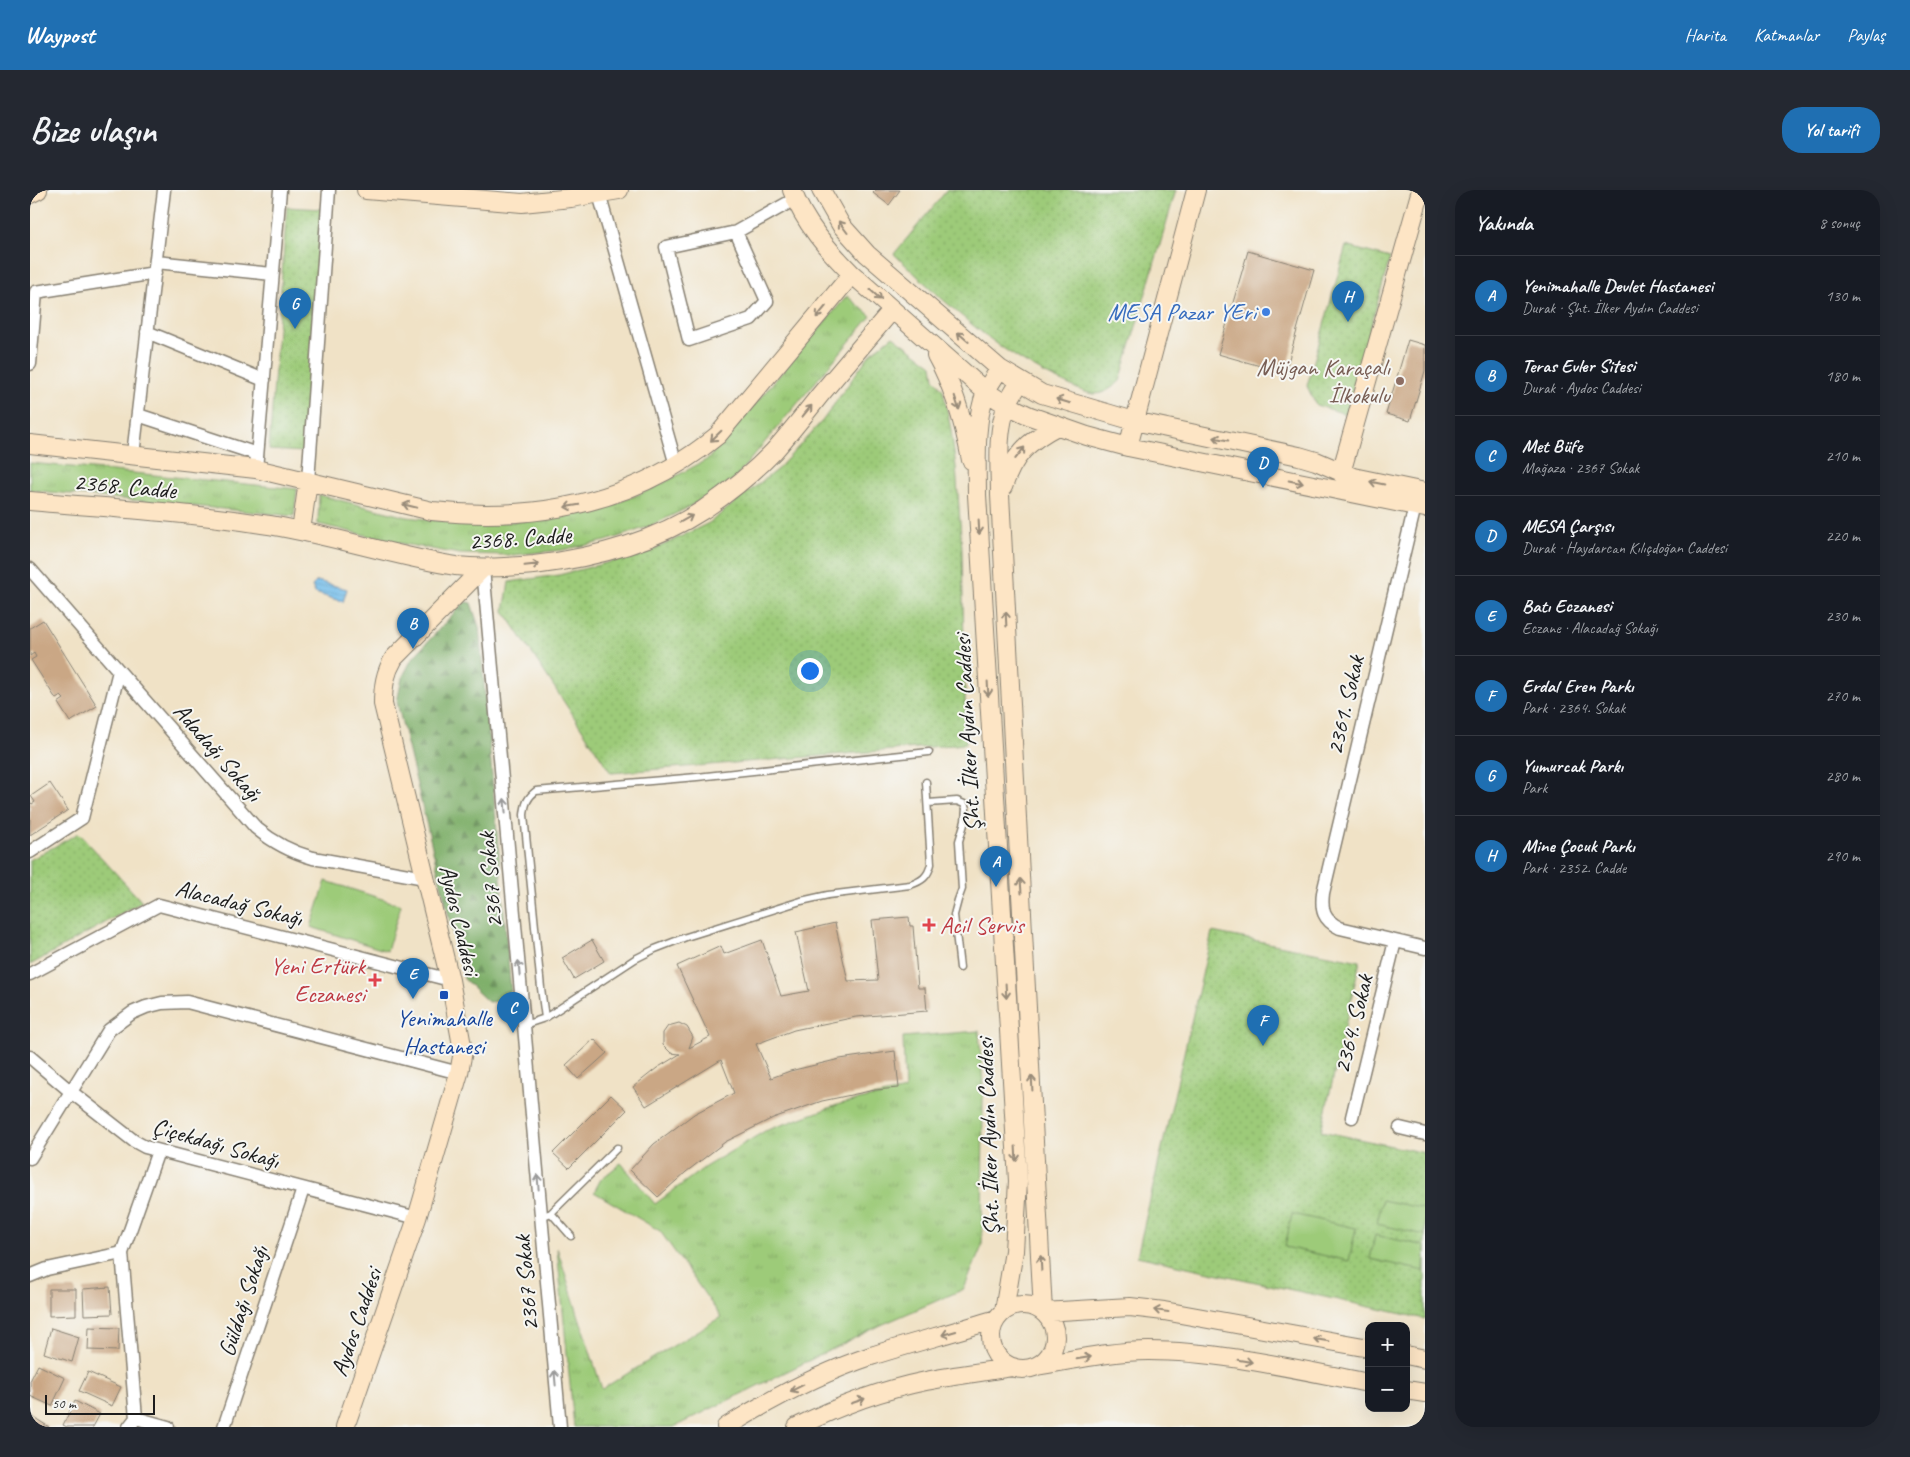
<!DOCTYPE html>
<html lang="tr">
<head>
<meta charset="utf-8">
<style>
	body { margin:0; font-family:Caveat,sans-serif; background:#242831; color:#f1f3f6 }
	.controls { position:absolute; right:15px; bottom:15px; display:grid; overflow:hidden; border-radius:10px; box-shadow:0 5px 20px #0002 }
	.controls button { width:45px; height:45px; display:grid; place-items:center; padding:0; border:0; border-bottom:1px solid #363941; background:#171b24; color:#f1f3f6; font:25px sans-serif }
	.scale { position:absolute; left:15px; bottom:12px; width:110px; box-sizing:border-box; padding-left:5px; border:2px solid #1c1c1c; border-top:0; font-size:14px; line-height:18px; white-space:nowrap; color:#1c1c1c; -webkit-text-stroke:4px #f6f6f2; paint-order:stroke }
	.you { position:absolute; left:779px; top:480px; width:18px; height:18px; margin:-12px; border:4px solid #fff; border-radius:50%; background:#1a73e8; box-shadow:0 0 0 8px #1a73e833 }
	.badge { display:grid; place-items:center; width:32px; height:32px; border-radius:50%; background:#1f6fb2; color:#fff; font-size:16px; font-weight:700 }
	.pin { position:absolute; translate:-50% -41px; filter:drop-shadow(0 1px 2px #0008) }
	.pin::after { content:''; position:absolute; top:26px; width:18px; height:15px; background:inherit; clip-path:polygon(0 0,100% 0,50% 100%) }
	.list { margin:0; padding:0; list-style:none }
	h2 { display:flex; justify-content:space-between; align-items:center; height:65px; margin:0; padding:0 20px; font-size:21px }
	h2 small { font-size:16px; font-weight:400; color:#9ea1a6 }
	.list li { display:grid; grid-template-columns:32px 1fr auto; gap:15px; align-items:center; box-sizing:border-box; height:80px; padding:0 20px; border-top:1px solid #363941 }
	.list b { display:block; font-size:19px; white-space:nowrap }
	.list p { margin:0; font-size:16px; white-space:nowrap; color:#9ea1a6 }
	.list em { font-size:16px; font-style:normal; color:#9ea1a6 }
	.map { position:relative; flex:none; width:1395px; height:1237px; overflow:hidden; border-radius:20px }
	header { display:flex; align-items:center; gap:30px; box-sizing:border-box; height:70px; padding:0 25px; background:#1f6fb2; color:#fff }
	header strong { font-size:24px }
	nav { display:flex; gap:28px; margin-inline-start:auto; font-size:18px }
	.intro { display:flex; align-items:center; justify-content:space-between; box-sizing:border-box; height:120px; padding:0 30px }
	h1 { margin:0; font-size:35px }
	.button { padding:12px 22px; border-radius:20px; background:#1f6fb2; color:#fff; font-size:18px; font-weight:700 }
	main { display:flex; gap:30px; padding:0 30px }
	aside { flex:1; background:#171b24; border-radius:20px; box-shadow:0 5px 20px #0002 }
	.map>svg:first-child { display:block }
	.grass { fill:url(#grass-tufts); stroke:#5c744a }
	.forest { fill:url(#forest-firs); stroke:#4d6642 }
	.park { fill:url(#park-dots); stroke:#5c744a }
	.pitch { fill:#9dcb79; stroke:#5c744a }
	.water { fill:url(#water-rules); stroke:#476c84 }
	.building { fill:#caa785 }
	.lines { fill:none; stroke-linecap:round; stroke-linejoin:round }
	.lane-casing { stroke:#867f71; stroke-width:9 }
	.street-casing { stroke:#867f71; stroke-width:15 }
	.secondary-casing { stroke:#867f71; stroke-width:20 }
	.lane { stroke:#fff; stroke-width:6 }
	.street { stroke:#fff; stroke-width:12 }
	.secondary { stroke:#fde5c5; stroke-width:18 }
	.oneway { stroke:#988b79 }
	.oneway2 { stroke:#999 }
	.shop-dot { fill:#3f7fe0; stroke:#f6f6f2; stroke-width:2 }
	.education-dot { fill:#8d6e63; stroke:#f6f6f2; stroke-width:2 }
	.health-dot { fill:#e0444e; stroke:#f6f6f2; stroke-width:2 }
	.transit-dot { fill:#1a4fb4; stroke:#f6f6f2; stroke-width:2 }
	.labels { text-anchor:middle; stroke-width:4; stroke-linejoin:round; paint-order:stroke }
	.shop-label { font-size:24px; fill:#366cbe; stroke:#f6f6f2; text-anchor:end }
	.education-label { font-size:24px; fill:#785e54; stroke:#f6f6f2; text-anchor:end }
	.street-label { font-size:24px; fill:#1c1c1c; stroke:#f6f6f2 }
	.health-label { font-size:24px; fill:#be3a42; stroke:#f6f6f2; text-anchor:start }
	.transit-label { font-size:24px; fill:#164399; stroke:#f6f6f2 }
</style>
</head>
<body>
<header>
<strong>Waypost</strong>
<nav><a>Harita</a><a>Katmanlar</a><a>Paylaş</a></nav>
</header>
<div class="intro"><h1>Bize ulaşın</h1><a class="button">Yol tarifi</a></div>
<main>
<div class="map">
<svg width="1395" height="1237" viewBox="0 0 1395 1237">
	<defs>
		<pattern id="grass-tufts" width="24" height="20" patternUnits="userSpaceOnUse" patternTransform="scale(1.25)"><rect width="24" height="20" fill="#9dcb79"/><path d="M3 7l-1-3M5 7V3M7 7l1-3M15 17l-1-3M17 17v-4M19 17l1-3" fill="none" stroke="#87ae68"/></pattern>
		<pattern id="forest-firs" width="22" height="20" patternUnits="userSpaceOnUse" patternTransform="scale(1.25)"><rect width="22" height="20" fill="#7eaf69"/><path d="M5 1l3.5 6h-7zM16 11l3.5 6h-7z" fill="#668e56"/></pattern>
		<pattern id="park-dots" width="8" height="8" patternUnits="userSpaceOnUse" patternTransform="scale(1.25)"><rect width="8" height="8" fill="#9dcb79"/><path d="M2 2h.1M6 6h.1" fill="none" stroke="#87ae68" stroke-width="1.8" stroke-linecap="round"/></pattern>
		<pattern id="water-rules" width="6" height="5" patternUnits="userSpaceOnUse" patternTransform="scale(1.25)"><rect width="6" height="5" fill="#72bdeb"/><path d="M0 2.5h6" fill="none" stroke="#62a2c9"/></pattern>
	</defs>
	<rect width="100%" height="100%" fill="#f6f6f2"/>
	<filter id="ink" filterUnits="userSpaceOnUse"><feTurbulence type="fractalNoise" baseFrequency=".02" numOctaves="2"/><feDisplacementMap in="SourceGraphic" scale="10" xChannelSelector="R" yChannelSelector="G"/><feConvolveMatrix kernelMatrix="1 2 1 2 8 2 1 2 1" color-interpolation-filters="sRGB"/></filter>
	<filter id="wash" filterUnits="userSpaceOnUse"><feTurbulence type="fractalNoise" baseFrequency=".0096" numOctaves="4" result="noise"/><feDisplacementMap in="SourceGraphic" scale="20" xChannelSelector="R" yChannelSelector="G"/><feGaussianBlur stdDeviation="1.12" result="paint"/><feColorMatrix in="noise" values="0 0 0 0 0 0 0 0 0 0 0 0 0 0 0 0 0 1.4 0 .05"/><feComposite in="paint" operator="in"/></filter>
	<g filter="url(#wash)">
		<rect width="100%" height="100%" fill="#f0e2c6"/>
		<path class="grass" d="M817,106l24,20 -138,164 -48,29 -35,17 -44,15 -44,9 -50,5 -52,-1 -56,-10 -86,-20 1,-29 88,22 36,4 47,2 58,-4 54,-10 52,-21 54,-29z
			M0,273l267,26 -3,27 -264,-26z
			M949,841l4,55 -1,160 -18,43 -83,36 -207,102h-100l-17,-179 45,141 119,-72 -61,-86 -66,-39 7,-13 20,-16 34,41 50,-37 60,-36 75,-27 65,-14 -2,-53z"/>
		<path class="forest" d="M437,412l4,1 8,24 32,365h-6l-2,9 -15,1 -24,-23 -67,-277 5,-24 10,-19 51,-56z"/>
		<path class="park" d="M917,0h229l-56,191c-7,6 -15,13 -26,13 -10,-1 -20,-7 -29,-11 -66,-28 -119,-80 -171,-129z
			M257,17l35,2 -18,243 -35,-2z
			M1316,56l44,12 -44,156 -30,-9 -9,-19z
			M863,146l39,29 2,13 9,12 8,40 5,37 6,82 4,195 -355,29 -107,-162 5,-29 50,-7 90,-23 60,-29 70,-55 44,-48 47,-66z
			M49,643l63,69 -112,63v-105z
			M1182,742l148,29 -39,170 104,22v166l-288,-63z"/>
		<path class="pitch" d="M296,691l75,24 -14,46 -76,-24z
			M1352,1010l43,9v26l-48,-11z
			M1262,1024l64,14 -7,33 -64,-14z
			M1345,1045l50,11 -1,25 -54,-12z"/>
		<path class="water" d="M287,391l30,8 -4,13 -28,-9 -3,-7z"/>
		<g id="blocks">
			<path class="building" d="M846,0h24l-11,15 -16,-12z
				M1218,61l66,19 -29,103 -67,-19z
				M1378,150l17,5v26l-15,50 -24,-7z
				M13,430l54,86 -27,16 -12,-19 6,-4 -3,-3 -5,3 -25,-39 5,-3 -2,-4 -4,3v-28z
				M20,593l18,27 -38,25v-33l2,2 3,-2 -4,-6z
				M879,727l1,9h3l5,62h7l2,23 -71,6 -62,13 -38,14 15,34 19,-7 50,-12 55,-8 4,37 -24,2 -53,11 -49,17 -48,24 -39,30 -28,25 -28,-27 24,-26 40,-30 40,-21 -13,-33 -75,46 -13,-19 24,-19 23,-14 -9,-1 -8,-8v-12l5,-7 11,-3 8,4 6,10 -4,11 21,-11 -33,-71 44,-20 3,8 38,-14 19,56 28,-5 -13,-59 39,-9 13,58 30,-1 -6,-60z
				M562,750l12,21 -30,18 -12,-21z
				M564,849l13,14 -29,26 -12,-14z
				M581,905l16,15 -58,58 -16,-15z
				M80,1097l2,27 -28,1 -1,-26z
				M19,1099h27v26l-27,1z
				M59,1137l30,1 -1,23 -30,-1z
				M21,1138l28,9 -7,25 -28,-9z
				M8,1175l27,13 -13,28 -22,-10v-15z
				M58,1182l33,15 -9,19 -33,-15z
				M45,1211l25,13 -7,13h-26l-4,-2z
				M0,1225l19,12h-19z"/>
		</g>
	</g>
	<g filter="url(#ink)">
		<use href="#blocks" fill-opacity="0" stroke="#867f71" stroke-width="1"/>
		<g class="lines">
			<defs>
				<path id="lane" d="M898,613l29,-2 7,3 2,4 -1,13 -6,20 3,48 -4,11 -4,15 6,53
					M515,828l-4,-30 -17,-173c1,-11 3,-17 12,-24l161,-14 232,-25
					M494,835l21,-7 90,-59 20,-10 31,-12 115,-36 27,-6 82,-10c12,-4 18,-8 21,-21l-5,-82
					M521,1023l20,23
					M511,1027l10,-4 66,-65"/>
				<path id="street" d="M569,4l77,271
					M706,42l-70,15 23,93 62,-21 16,-18 -31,-69 59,-33
					M126,72l116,12
					M117,142l117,48
					M0,174l6,-72 119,-19
					M108,225l119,39
					M103,265l31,-265
					M226,279l24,-279
					M278,291l21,-291
					M1385,316l-92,387c-2,17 0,27 17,35l85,20
					M453,378l77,859
					M0,379l226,259c18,15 35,24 57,30l112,20
					M0,662l52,-34 37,-147
					M0,784l129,-69 291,75
					M0,867l40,34 64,50 11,6 272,71
					M1322,927l43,-176
					M1370,938l25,6
					M0,968l79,-128 23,-17 14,-6 16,-4 25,-1 272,71
					M0,1086l17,-7 75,-16
					M106,1228l32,9
					M99,1237l7,-9 -14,-165 36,-102
					M194,1237l79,-238"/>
				<path id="secondary" d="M336,0l156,13 49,-5 48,-8
					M762,0c12,33 36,60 60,84l134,118 21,13 23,11 57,20 41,11 297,61
					M791,0l20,35 26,29 133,115 42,25 92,27 165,35 17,5 37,16 72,15
					M0,4l8,-4
					M906,165c18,32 28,68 35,105
					M970,179c-5,7 -11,15 -14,23 -12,29 -9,72 -9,103l41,686 -4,70 -10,60
					M990,192c-4,7 -10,15 -13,23 -11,28 -7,61 -7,90l43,817 87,-5 34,4 205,37
					M0,254l226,25 176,42c104,11 204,-8 286,-76l134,-161
					M1098,257l68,-257
					M1311,283l80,-283
					M973,297c10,-31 25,-46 54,-61
					M0,311c77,7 155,11 232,23 65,9 129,32 194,42 26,3 52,1 78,-1 59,-7 118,-22 169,-55 25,-17 50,-37 71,-59 16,-18 31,-37 46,-56 24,-28 48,-57 72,-85
					M271,341l7,-50
					M961 1147a32 32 0 1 1 64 0a32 32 0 1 1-64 0Z
					M1376,1165l19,4
					M1006,1176c37,-6 75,-15 113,-15 71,0 150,19 220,32
					M1376,1200l19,3
					M315,1237l72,-209 42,-145 4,-22 -13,-71 -67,-276c0,-18 2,-31 11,-46l89,-90
					M696,1237c45,-28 94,-54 145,-71 41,-13 84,-24 125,-37
					M767,1237c41,-21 85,-37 129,-46 29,-6 58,-9 87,-14"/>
			</defs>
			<use href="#lane" class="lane-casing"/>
			<use href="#street" class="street-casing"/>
			<use href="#secondary" class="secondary-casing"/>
			<use href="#lane" class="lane"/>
			<use href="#street" class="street"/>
			<use href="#secondary" class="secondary"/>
		</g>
		<defs><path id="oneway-shaft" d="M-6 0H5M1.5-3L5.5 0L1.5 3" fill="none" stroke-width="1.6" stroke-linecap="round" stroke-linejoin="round" transform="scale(1.25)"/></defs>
		<g class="oneway">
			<use href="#oneway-shaft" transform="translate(813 37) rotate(-127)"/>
			<use href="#oneway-shaft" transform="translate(846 105) rotate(42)"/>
			<use href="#oneway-shaft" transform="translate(791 122) rotate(130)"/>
			<use href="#oneway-shaft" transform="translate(933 147) rotate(-139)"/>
			<use href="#oneway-shaft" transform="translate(1033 211) rotate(-163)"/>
			<use href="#oneway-shaft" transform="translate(927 213) rotate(72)"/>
			<use href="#oneway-shaft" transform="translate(777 221) rotate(-50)"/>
			<use href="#oneway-shaft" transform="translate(686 246) rotate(136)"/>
			<use href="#oneway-shaft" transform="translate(1191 249) rotate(-168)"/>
			<use href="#oneway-shaft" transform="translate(990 263) rotate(-52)"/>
			<use href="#oneway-shaft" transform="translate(1266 292) rotate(12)"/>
			<use href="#oneway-shaft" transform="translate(1347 293) rotate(-169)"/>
			<use href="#oneway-shaft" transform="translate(380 316) rotate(-166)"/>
			<use href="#oneway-shaft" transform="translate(542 316) rotate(170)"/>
			<use href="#oneway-shaft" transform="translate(656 329) rotate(-29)"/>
			<use href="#oneway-shaft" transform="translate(949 337) rotate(87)"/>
			<use href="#oneway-shaft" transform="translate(502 375) rotate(-6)"/>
			<use href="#oneway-shaft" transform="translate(976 429) rotate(-93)"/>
			<use href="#oneway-shaft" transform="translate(958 499) rotate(87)"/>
			<use href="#oneway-shaft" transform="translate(991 696) rotate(-94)"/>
			<use href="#oneway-shaft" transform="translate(976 801) rotate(87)"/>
			<use href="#oneway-shaft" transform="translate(1002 893) rotate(-93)"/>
			<use href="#oneway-shaft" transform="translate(986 964) rotate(87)"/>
			<use href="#oneway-shaft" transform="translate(1011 1073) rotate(-93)"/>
			<use href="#oneway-shaft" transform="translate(1131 1121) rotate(-172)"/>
			<use href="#oneway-shaft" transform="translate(919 1143) rotate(164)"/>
			<use href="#oneway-shaft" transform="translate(1291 1150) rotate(-170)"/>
			<use href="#oneway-shaft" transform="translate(1054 1168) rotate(-9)"/>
			<use href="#oneway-shaft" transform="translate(1215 1171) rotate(9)"/>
			<use href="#oneway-shaft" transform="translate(767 1198) rotate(153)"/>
			<use href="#oneway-shaft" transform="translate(828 1211) rotate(-19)"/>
		</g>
		<g class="oneway2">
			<use href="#oneway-shaft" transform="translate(475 616) rotate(-95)"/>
			<use href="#oneway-shaft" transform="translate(489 778) rotate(-95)"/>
			<use href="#oneway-shaft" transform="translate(508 992) rotate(-95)"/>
			<use href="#oneway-shaft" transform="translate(525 1188) rotate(-95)"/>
		</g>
	</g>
	<circle class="shop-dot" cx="1236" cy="122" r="5"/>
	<circle class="education-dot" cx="1370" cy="191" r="5"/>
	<g class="health-dot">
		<path d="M896.5 727.5h5v5h5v5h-5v5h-5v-5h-5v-5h5z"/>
		<path d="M342.5 782.5h5v5h5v5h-5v5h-5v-5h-5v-5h5z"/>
	</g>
	<rect class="transit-dot" x="409" y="800" width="10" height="10" rx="2.5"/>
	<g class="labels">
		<g class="shop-label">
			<text x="1226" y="130">MESA Pazar YEri</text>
		</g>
		<g class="education-label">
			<text x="1360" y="185">Müjgan Karaçalı<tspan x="1360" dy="28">İlkokulu</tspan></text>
		</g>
		<g class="street-label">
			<text transform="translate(95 296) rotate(5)" y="8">2368. Cadde</text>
			<text transform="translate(490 348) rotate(-4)" y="8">2368. Cadde</text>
			<text transform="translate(1315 515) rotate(-77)" y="8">2361. Sokak</text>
			<text transform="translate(937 543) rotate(-93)" y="8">Şht. İlker Aydın Caddesi</text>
			<text transform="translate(188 562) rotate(49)" y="8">Adadağı Sokağı</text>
			<text transform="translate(460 690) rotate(-95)" y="8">2367 Sokak</text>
			<text transform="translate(209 713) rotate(14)" y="8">Alacadağ Sokağı</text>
			<text transform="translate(430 730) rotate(77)" y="8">Aydos Caddesi</text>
			<text transform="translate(1323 834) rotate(-76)" y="8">2364. Sokak</text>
			<text transform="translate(958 947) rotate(-92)" y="8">Şht. İlker Aydın Caddesi</text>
			<text transform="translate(186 953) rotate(16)" y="8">Çiçekdağı Sokağı</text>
			<text transform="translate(496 1093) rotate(-95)" y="8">2367 Sokak</text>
			<text transform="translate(213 1111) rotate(-72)" y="8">Güldağı Sokağı</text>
			<text transform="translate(326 1132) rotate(-71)" y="8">Aydos Caddesi</text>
		</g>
		<g class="health-label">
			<text x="910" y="743">Acil Servis</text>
			<text x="335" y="784" text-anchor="end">Yeni Ertürk<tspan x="335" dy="28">Eczanesi</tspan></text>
		</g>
		<g class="transit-label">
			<text x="414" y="836">Yenimahalle<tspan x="414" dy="28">Hastanesi</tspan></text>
		</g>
	</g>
</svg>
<div class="controls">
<button>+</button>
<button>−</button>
</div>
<div class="scale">50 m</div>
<div class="you"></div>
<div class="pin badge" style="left:966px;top:697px">A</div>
<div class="pin badge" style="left:383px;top:459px">B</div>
<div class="pin badge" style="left:483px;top:843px">C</div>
<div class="pin badge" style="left:1233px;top:298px">D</div>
<div class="pin badge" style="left:383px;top:809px">E</div>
<div class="pin badge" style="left:1233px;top:856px">F</div>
<div class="pin badge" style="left:265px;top:139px">G</div>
<div class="pin badge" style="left:1318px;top:132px">H</div>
</div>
<aside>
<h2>Yakında<small>8 sonuç</small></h2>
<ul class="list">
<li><span class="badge">A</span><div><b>Yenimahalle Devlet Hastanesi</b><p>Durak · Şht. İlker Aydın Caddesi</p></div><em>130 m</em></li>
<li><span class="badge">B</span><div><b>Teras Evler Sitesi</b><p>Durak · Aydos Caddesi</p></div><em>180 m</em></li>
<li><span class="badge">C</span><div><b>Met Büfe</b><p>Mağaza · 2367 Sokak</p></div><em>210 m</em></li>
<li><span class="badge">D</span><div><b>MESA Çarşısı</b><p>Durak · Haydarcan Kılıçdoğan Caddesi</p></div><em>220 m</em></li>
<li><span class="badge">E</span><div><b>Batı Eczanesi</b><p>Eczane · Alacadağ Sokağı</p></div><em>230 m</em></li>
<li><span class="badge">F</span><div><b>Erdal Eren Parkı</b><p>Park · 2364. Sokak</p></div><em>270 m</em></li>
<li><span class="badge">G</span><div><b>Yumurcak Parkı</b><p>Park</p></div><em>280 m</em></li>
<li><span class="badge">H</span><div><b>Mine Çocuk Parkı</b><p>Park · 2352. Cadde</p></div><em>290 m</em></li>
</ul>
</aside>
</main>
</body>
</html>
